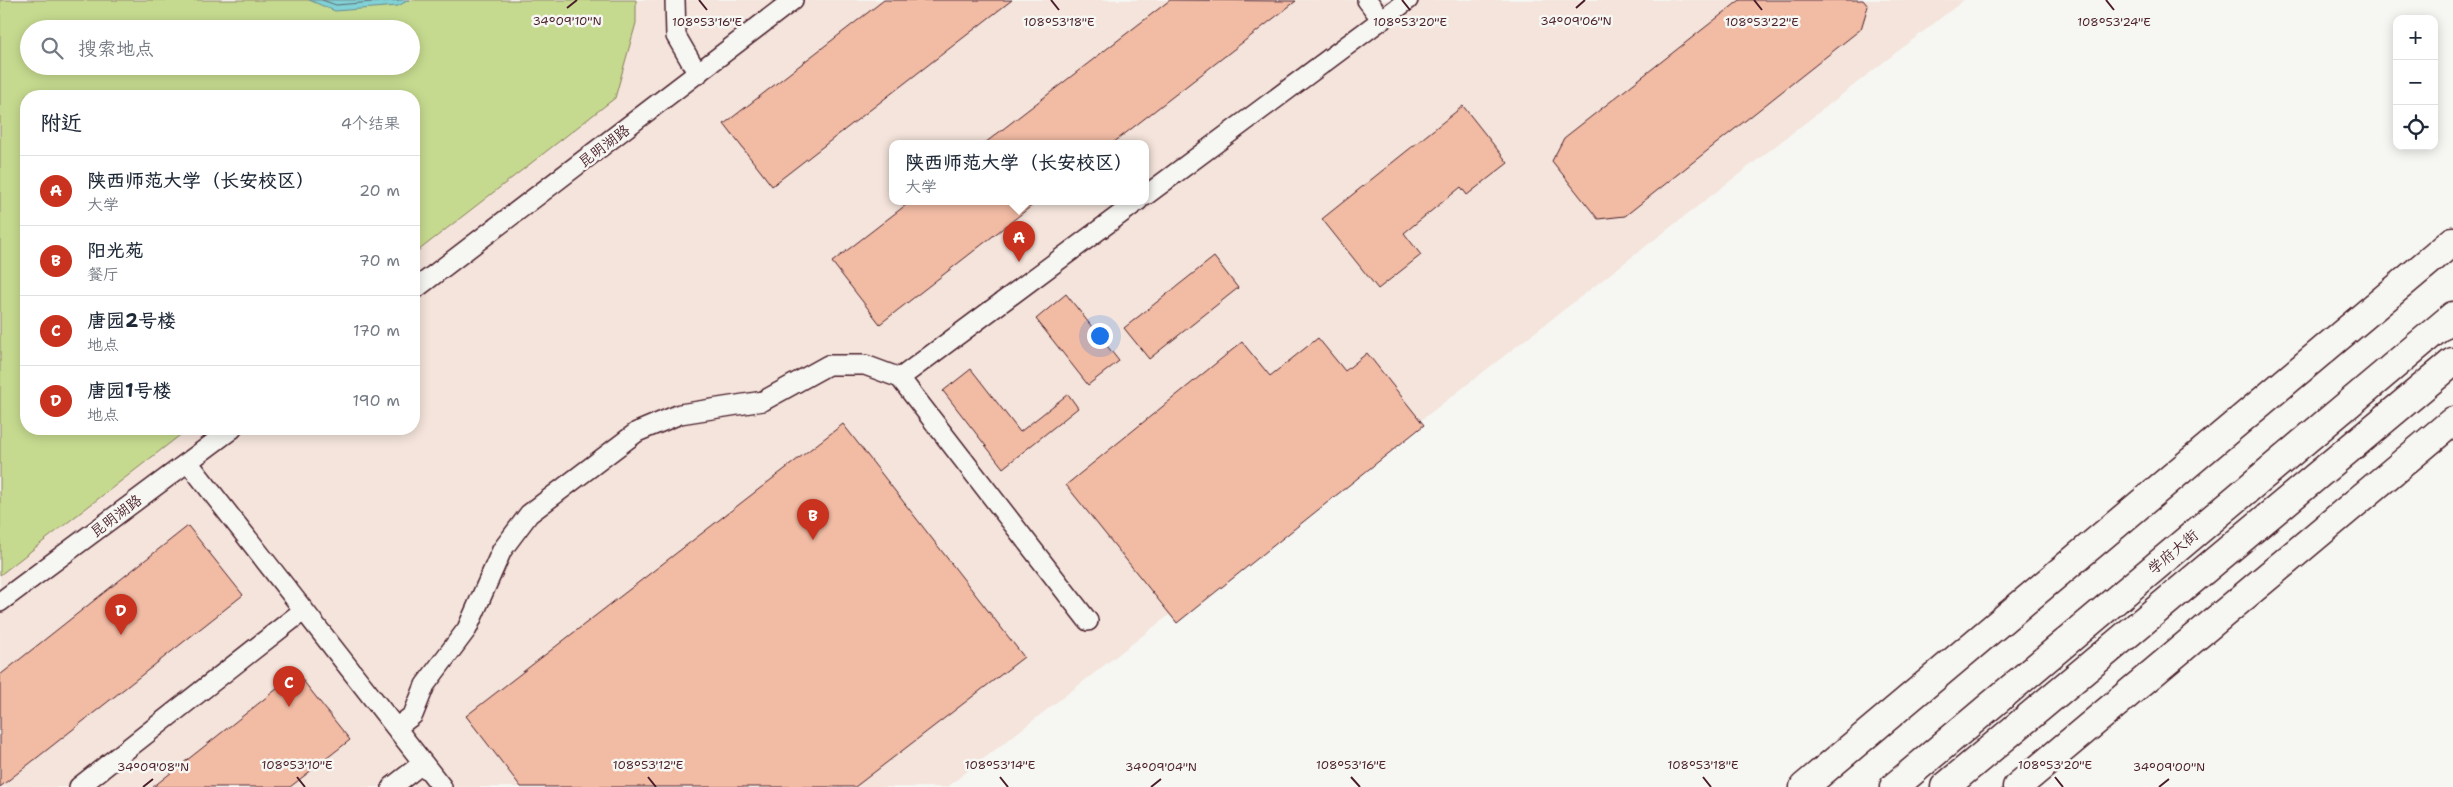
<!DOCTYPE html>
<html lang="zh">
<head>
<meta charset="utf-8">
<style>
	body { margin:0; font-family:"Shantell Sans","LXGW WenKai TC",sans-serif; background:#f2f2f3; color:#1f2937 }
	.controls { position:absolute; right:15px; top:15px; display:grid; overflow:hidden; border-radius:10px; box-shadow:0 2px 12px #0003 }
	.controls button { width:45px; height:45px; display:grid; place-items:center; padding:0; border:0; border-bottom:1px solid #e0e1e3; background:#fff; color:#1f2937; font:25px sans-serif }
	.you { position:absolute; left:1099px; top:335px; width:18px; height:18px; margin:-12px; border:4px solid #fff; border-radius:50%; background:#1a73e8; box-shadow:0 0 0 8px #1a73e833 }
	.badge { display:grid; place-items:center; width:32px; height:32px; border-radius:50%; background:#c8321e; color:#fff; font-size:16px; font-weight:700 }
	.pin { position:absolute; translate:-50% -41px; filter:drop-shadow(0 1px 2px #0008) }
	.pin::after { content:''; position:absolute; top:26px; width:18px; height:15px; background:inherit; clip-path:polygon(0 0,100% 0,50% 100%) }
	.popup { position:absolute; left:889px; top:140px; width:260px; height:65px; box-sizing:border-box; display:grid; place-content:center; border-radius:10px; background:#fff; filter:drop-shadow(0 1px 4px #0005); font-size:16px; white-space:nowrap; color:#747a83 }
	.popup b { font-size:19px; color:#1f2937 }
	.popup::after { content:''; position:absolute; left:50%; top:100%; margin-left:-10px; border:10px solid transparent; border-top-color:#fff }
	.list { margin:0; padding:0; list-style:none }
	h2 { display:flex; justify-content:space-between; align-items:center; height:65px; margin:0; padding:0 20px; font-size:21px }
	h2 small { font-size:16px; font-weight:400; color:#747a83 }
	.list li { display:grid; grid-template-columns:32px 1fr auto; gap:15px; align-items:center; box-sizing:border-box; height:70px; padding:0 20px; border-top:1px solid #e0e1e3 }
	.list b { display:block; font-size:19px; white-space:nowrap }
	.list p { margin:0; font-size:16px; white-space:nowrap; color:#747a83 }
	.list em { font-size:16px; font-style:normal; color:#747a83 }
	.icon { flex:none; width:28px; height:28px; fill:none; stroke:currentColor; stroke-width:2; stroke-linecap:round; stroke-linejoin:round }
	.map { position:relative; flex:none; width:2453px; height:787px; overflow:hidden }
	.search { position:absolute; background:#fff; box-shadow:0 2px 12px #0003; left:20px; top:20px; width:400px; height:55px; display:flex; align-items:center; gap:12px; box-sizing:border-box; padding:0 18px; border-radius:28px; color:#747a83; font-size:19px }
	.panel { position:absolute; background:#fff; box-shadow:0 2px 12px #0003; left:20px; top:90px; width:400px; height:345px; border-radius:20px }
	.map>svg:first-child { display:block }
	.built { fill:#f4e4db; fill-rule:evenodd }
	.green { fill:#c6da8f; stroke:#887c5d; fill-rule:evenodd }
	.water { fill:#80d2d6; stroke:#6a8a92 }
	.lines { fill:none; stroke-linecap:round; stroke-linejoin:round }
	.shore { stroke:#60676f; stroke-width:1 }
	.building { fill:#f1bba4; stroke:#4a1f2b }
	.lane-casing { stroke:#4a1f2b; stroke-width:22 }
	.street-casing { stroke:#4a1f2b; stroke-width:31 }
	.secondary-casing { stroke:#4a1f2b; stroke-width:31 }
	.lane { stroke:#f6f6f2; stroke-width:19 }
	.street { stroke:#f6f6f2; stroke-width:28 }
	.secondary { stroke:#f6f6f2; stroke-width:28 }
	.ticks { fill:none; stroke:#4a1f2b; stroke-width:2 }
	.labels { text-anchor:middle; stroke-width:5; stroke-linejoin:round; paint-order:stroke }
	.street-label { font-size:15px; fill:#4a1f2b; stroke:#f6f6f2 }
	.ticks-label { font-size:12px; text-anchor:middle; fill:#4a1f2b; stroke:#f6f6f2; stroke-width:5; stroke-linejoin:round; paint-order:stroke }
</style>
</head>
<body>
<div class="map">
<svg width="2453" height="787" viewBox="0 0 2453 787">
	<rect width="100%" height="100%" fill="#f6f6f2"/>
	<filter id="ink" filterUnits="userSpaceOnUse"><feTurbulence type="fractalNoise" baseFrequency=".02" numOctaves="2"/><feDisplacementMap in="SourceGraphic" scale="10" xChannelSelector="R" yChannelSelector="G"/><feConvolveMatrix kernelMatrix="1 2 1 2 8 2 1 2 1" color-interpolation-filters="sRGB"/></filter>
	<g filter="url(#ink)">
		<path class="built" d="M0,0h1964l-1017,787h-947zM29,29h382v37h-382zM26,96h388v333h-388zM893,143h252v58h-252z"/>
		<path class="green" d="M0,0h636v23l-21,75 -201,156v-158h-388v333h162l-188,146zM29,29h382v37h-382z"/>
		<path class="water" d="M309,0h100l-11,6 -63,5z"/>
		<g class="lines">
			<path class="shore" d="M322,0l14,5 62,-5"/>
		</g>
		<path class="building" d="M884,0h128l-240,186 -48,-62z
			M1170,0l126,1 -183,142h-128z
			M1740,0h123l5,6 -7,23 -236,187 -27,3 -46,-58 12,-23z
			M1463,106l45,57 -41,32 -6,-8 -57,46 17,22 -43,34 -56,-70z
			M911,201h127l-158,123 -48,-62z
			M1214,257l24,31 -89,71 -25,-31z
			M1066,294l53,67 -31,24 -52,-66z
			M1318,338l27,33 22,-18 57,72 -247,198 -111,-138 176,-143 28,34z
			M971,369l49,63 48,-38 10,14 -75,60 -60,-77z
			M843,424l181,233 -169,130h-334l-55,-71z
			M188,526l55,69 -243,192v-112z
			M297,673l53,67 -60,47h-137z"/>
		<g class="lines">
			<defs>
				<path id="lane" d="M675,0l1,36 22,38
					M1367,0l15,20
					M1145,196l263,-196
					M414,290l379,-290
					M900,378l238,-177
					M188,462l254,325
					M0,602l232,-173
					M396,728l17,-13 12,-30 42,-56 35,-79 27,-36 108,-82 43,-18 83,-13 65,-36h37l35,13 188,243
					M79,787l225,-177
					M392,787l31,-24"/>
				<path id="street" d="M1804,787l649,-546
					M2017,787l436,-366"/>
				<path id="secondary" d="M1894,787l559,-471
					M1945,787l508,-425"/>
			</defs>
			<use href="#lane" class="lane-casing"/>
			<use href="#street" class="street-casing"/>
			<use href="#secondary" class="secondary-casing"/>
			<use href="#lane" class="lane"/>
			<use href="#street" class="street"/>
			<use href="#secondary" class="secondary"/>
		</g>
	</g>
	<path class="ticks" d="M699,0l8,10M1051,0l8,10M1402,0l8,10M1754,0l8,10M2106,0l8,10M567,8l10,-8M1576,8l9,-8M297,777l8,10M648,777l8,10M1000,777l8,10M1351,777l9,10M1703,777l8,10M2055,777l8,10M143,787l10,-8M1151,787l10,-8M2159,787l10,-8"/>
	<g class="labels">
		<g class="street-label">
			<text transform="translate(604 146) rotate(-37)" y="5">昆明湖路</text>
			<text transform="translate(116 516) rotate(-37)" y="5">昆明湖路</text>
			<text transform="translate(2173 552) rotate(-40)" y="5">学府大街</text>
		</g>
	</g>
	<g class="ticks-label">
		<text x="567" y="25">34°09'10"N</text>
		<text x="1576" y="25">34°09'06"N</text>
		<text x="707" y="26">108°53'16"E</text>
		<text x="1059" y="26">108°53'18"E</text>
		<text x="1410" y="26">108°53'20"E</text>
		<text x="1762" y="26">108°53'22"E</text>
		<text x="2114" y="26">108°53'24"E</text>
		<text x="297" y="769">108°53'10"E</text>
		<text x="648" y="769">108°53'12"E</text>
		<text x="1000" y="769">108°53'14"E</text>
		<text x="1351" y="769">108°53'16"E</text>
		<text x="1703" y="769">108°53'18"E</text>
		<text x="2055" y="769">108°53'20"E</text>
		<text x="153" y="771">34°09'08"N</text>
		<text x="1161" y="771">34°09'04"N</text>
		<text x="2169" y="771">34°09'00"N</text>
	</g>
</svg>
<div class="controls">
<button>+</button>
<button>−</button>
<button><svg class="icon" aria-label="locate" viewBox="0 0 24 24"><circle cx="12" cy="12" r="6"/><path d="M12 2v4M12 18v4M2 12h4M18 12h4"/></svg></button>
</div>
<div class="you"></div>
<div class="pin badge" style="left:1019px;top:262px">A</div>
<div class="popup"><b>陕西师范大学（长安校区）</b>大学</div>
<div class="pin badge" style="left:813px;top:540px">B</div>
<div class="pin badge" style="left:289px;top:707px">C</div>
<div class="pin badge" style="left:121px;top:635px">D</div>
<div class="search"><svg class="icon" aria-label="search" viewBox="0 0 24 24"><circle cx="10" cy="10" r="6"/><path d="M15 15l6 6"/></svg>搜索地点</div>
<section class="panel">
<h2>附近<small>4个结果</small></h2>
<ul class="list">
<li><span class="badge">A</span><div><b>陕西师范大学（长安校区）</b><p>大学</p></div><em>20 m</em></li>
<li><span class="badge">B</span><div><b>阳光苑</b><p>餐厅</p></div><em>70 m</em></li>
<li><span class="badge">C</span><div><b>唐园2号楼</b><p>地点</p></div><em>170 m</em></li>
<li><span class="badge">D</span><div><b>唐园1号楼</b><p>地点</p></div><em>190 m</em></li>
</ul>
</section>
</div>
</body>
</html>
